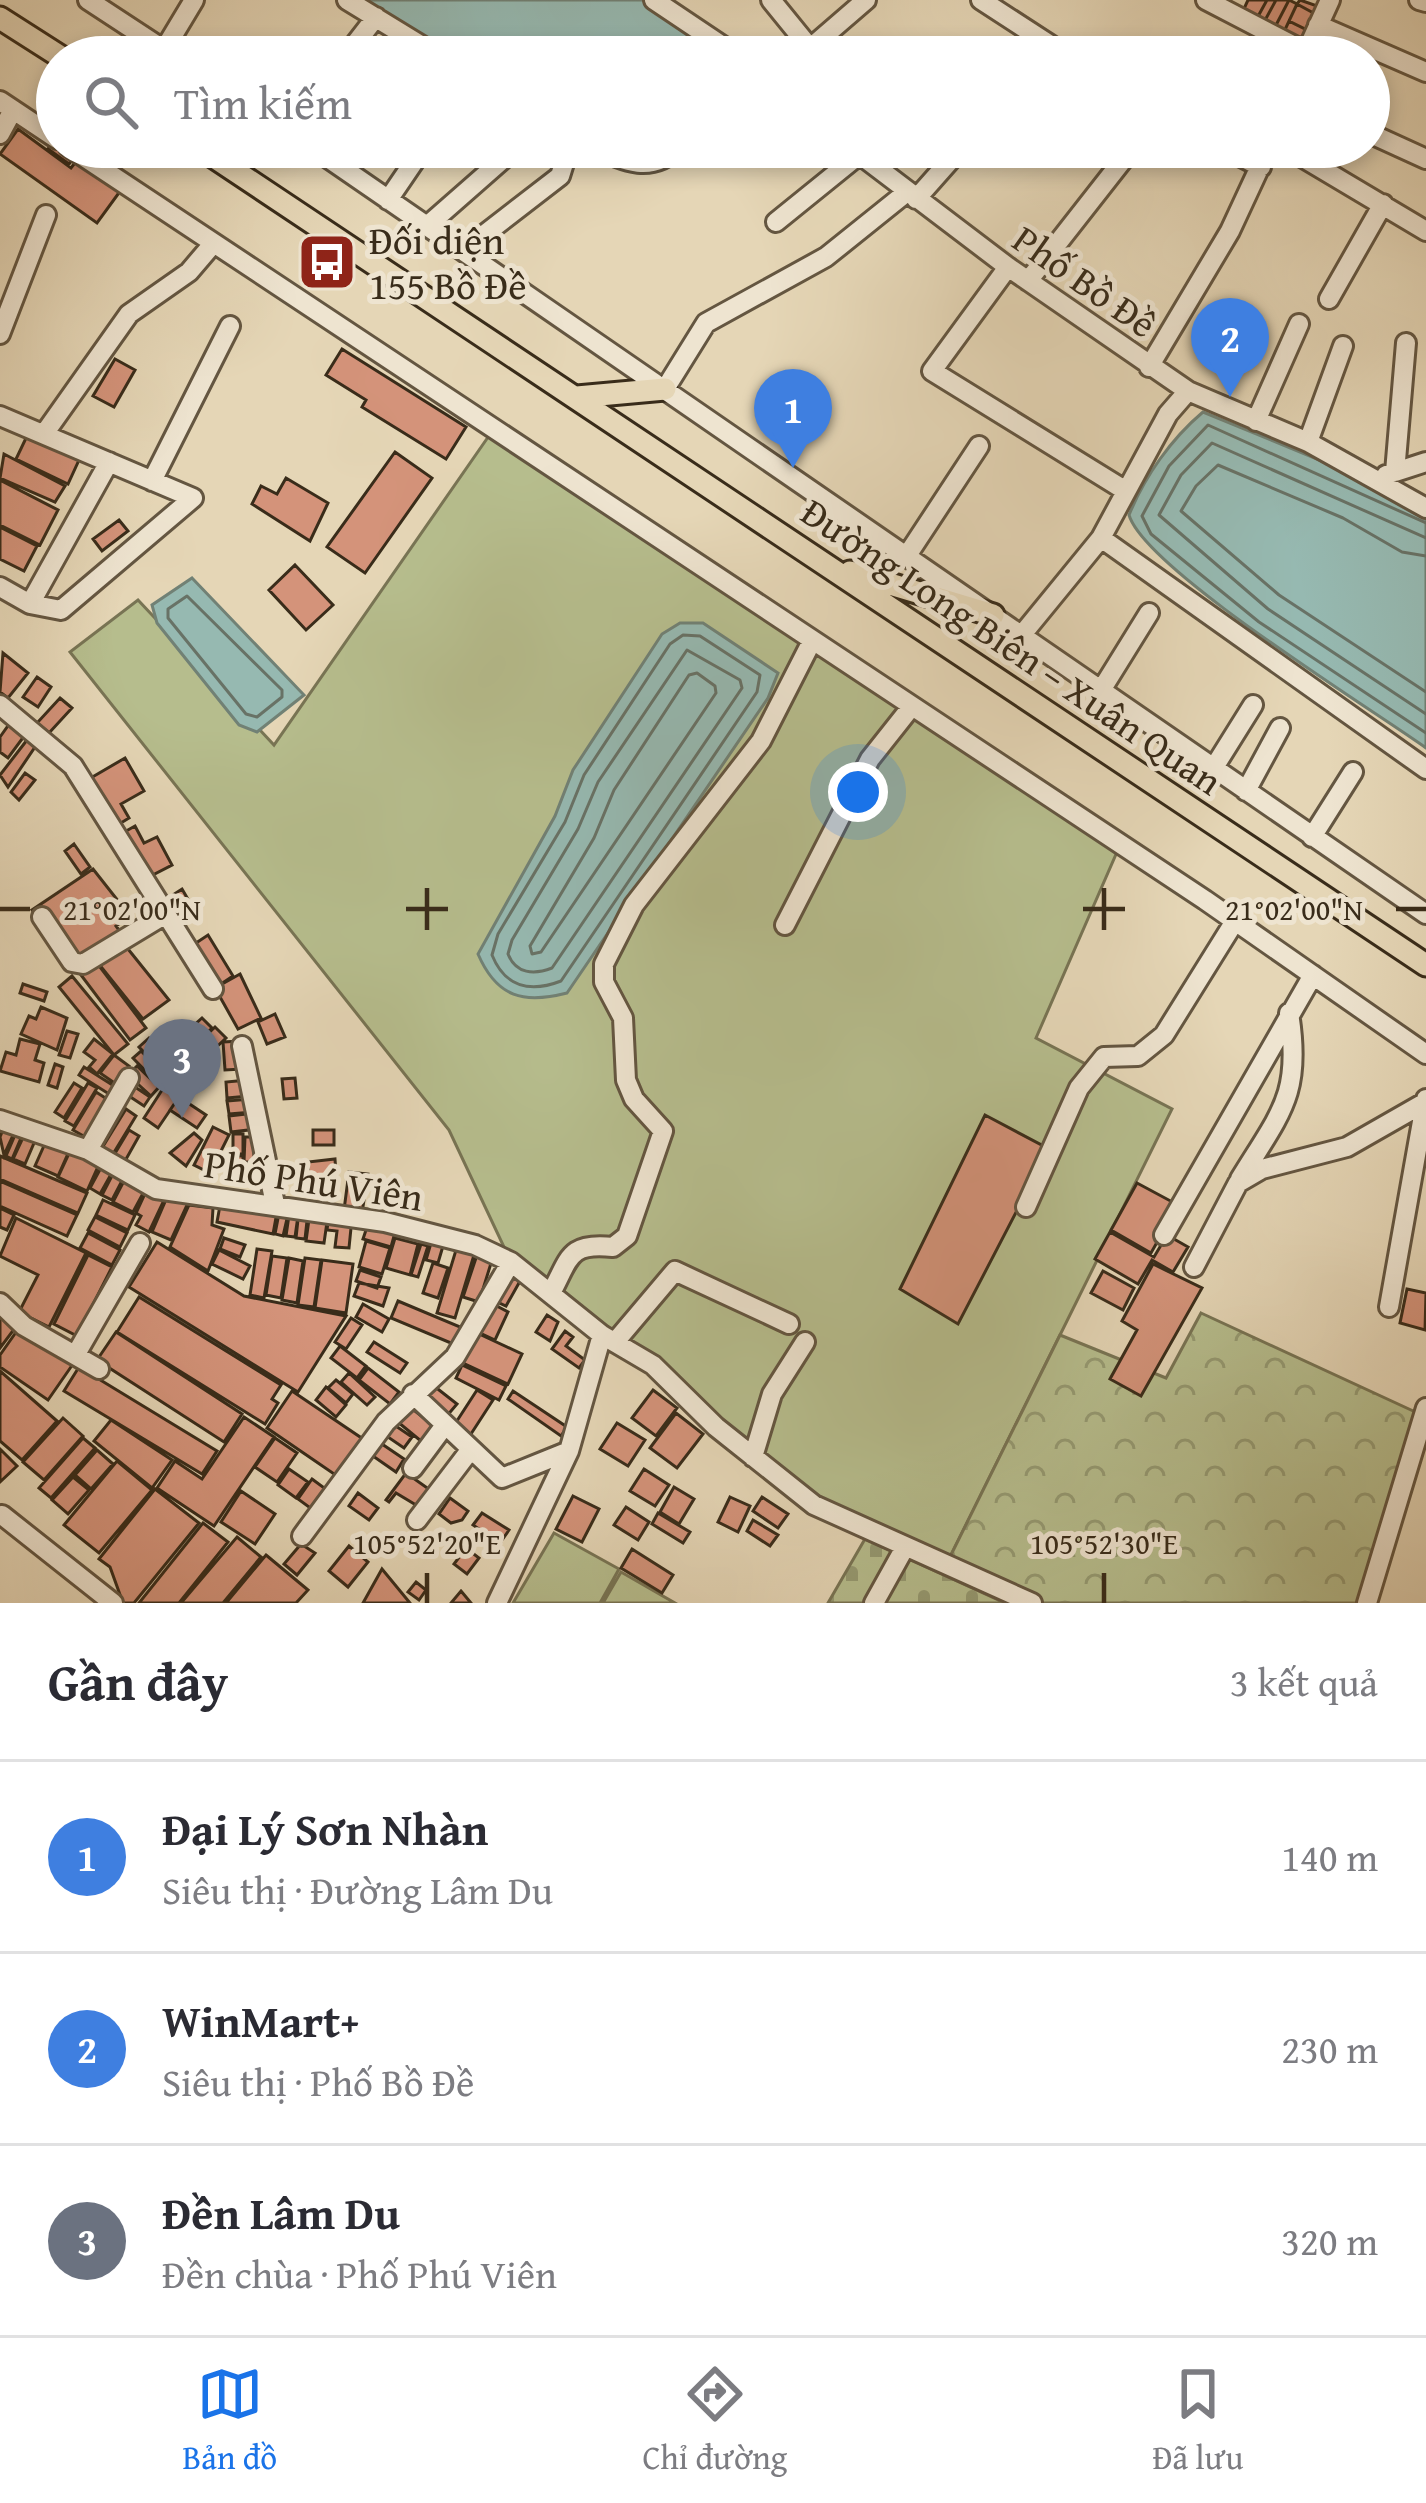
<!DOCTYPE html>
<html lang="vi">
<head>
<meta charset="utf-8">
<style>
	body { margin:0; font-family:"Gentium Book Plus",serif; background:#f7f7f7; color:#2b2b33 }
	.you { position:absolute; left:858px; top:792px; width:42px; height:42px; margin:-30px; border:9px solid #fff; border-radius:50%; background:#1a73e8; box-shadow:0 0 0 18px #1a73e833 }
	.badge { display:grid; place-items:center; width:78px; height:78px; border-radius:50%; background:#1a73e8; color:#fff; font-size:39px; font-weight:700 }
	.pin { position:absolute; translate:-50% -99px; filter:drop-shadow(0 3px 6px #0008) }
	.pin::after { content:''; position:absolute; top:63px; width:42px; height:36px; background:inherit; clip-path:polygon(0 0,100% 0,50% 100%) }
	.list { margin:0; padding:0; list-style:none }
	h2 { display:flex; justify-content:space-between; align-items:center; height:156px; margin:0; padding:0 48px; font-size:51px }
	h2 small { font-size:39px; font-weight:400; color:#7c7c81 }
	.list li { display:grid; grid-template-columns:78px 1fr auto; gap:36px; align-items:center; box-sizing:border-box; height:192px; padding:0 48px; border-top:3px solid #e1e1e2 }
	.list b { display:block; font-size:45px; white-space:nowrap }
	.list p { margin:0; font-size:39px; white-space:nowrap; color:#7c7c81 }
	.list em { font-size:39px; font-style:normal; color:#7c7c81 }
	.icon { flex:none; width:66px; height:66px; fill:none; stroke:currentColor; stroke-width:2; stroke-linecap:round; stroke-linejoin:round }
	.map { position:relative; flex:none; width:1426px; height:1603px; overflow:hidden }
	.search { position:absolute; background:#fff; box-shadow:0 6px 18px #0003; left:36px; right:36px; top:36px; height:132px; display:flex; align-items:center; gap:30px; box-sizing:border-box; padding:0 42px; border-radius:66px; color:#7c7c81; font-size:45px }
	.sheet { height:732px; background:#fff }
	nav { display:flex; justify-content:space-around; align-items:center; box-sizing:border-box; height:168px; border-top:3px solid #e1e1e2; background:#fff; font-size:33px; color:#7c7c81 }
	nav a { display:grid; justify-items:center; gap:6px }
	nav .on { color:#1a73e8 }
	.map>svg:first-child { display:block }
	.grass { fill:#b6bd8d; stroke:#787454; stroke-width:3 }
	.forest { fill:url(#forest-crowns); stroke:#787454; stroke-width:3 }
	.cemetery { fill:url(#cemetery-stones); stroke:#787454; stroke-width:3 }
	.water { fill:#96b9b1; stroke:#718175; stroke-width:3 }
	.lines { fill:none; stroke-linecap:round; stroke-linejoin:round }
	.shore { stroke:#687266; stroke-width:3 }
	.building { fill:#d4937a; stroke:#392c1a; stroke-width:3 }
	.minor-casing { stroke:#645641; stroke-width:24 }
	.major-casing { stroke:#392c1a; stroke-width:27 }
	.minor { stroke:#eee4d0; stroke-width:18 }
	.major { stroke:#e5d6b6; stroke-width:21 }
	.ticks { fill:none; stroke:#392c1a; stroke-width:4.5 }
	.labels { text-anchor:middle; stroke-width:10; stroke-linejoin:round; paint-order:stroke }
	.poi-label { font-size:39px; fill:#392c1a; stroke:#eee4d0; text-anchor:start }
	.street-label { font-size:39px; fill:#392c1a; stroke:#eee4d0 }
	.ticks-label { font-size:30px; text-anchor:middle; fill:#392c1a; stroke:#eee4d0; stroke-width:10; stroke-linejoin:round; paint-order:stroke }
</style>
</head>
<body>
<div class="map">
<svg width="1426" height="1603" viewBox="0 0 1426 1603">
	<defs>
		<pattern id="forest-crowns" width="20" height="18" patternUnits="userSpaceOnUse" patternTransform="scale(3)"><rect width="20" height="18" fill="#b6bd8d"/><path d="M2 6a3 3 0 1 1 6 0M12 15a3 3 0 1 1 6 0" fill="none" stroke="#959a72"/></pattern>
		<pattern id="cemetery-stones" width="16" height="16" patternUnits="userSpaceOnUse" patternTransform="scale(3)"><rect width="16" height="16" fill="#b6bd8d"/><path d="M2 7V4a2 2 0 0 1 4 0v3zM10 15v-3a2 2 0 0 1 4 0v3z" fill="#959a72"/></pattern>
	</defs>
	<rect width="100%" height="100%" fill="#e5d6b6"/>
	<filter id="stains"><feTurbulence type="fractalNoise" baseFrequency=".00167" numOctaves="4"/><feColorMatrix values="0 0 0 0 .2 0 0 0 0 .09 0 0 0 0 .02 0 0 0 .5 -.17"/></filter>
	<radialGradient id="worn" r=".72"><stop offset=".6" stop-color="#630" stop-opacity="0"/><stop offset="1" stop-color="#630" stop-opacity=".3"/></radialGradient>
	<path class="grass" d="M493,430l627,415 -84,193 136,71 -227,458 -131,-62 -303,-243 -62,-132 -379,-478 68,-52 136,145z
		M554,1533l65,36 -19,34h-87z
		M621,1572l54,31h-72z"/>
	<path class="forest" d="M1201,1313l223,103 -57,187h-330l-92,-36 115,-232 106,43z"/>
	<path class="cemetery" d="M865,1539l140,64h-177z"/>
	<path class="water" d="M363,0h284l80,57h-272z
		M1203,412l160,66 63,36v234c-56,-40 -281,-179 -297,-233 16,-39 42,-76 74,-103z
		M192,578l112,117 -47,37 -18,-7 -82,-102 -5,-18z
		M680,623h23l75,50 -10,25 -201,295c-43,11 -70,5 -89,-39l77,-138 18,-46 89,-136z"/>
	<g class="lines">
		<path class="shore" d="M1426,523l-218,-98 -39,41 -27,50 9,18 108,88 167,111
			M1426,538l-214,-95 -31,32 -22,40 109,94 158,105
			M1426,556l-24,-4 -59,-34 -125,-53 -22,21 -15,25 98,84 147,97
			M187,596l95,94v7l-25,20 -11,-3 -78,-96v-9z
			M683,635l17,1 60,39 -3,17 -196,289c-31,12 -56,6 -69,-26l6,-21 67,-112 19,-47 86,-131z
			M687,650l53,30 2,8 -190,280c-18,7 -36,6 -44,-14l4,-14 66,-111 20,-47z
			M697,673l18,13 1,7 -175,259 -9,2 -2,-8 64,-108 20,-48 75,-115z"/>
	</g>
	<path class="building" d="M1248,0h19l-11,20 -14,-7z
		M1267,0h9l-13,24 -7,-4z
		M1276,0h13l-15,29 -11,-5z
		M1289,0l8,4 -14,30 -9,-5z
		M1300,0l23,8 -4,8 -22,-12z
		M1297,4l22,12 -8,16 -22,-11z
		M1289,21l22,11 -6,13 -22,-11z
		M18,129l53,39 7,-9 43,31 -24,33 -97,-69z
		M54,141l21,15 -6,8 -21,-15z
		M342,349l124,78 -20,32 -84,-52 4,-7 -40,-25z
		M115,359l20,11 -21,37 -21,-11z
		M27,436l52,24 -11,24 -52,-25z
		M395,452l37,26 -67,95 -38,-26z
		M4,454l61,32 -10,16 -55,-24z
		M286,478l42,25 -18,38 -58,-37 9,-18 16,8z
		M0,480l58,30 -18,35 -40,-20z
		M119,520l9,11 -26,20 -9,-12z
		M0,527l37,19 -13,25 -24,-12z
		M295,565l38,40 -27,25 -37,-40z
		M3,653l25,20 -20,25 -8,-6z
		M37,677l14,10 -13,20 -15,-10z
		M60,698l12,10 -23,25 -12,-10z
		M10,723l15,12 -17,23 -8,-6v-15z
		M27,740l8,7 -27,40 -8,-12z
		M125,758l19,33 -23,13 8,14 -13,8 -27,-47z
		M25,773l10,7 -16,20 -8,-8z
		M135,826l9,17 13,-6 15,28 -29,15 -24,-45z
		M74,844l16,23 -9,7 -16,-23z
		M93,869l37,47 -14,10 8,11 -49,34 -43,-61z
		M182,889l14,24 -20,11 -14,-22z
		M208,935l25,41 -18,12 -25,-41z
		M124,944l45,56 -26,19 -45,-56z
		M97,963l49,65 -16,12 -49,-65z
		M240,974l21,44 -23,11 -23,-41z
		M72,976l56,68 -14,11 -55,-68z
		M23,984l24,8 -3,9 -24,-8z
		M41,1007l26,11 -10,32 -36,-16 8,-18 7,3z
		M275,1014l10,23 -18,7 -9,-22z
		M202,1018l10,10 -20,20 -11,-11z
		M167,1025l24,24 -10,10 -24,-24z
		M215,1027l11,11 -20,19 -11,-11z
		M67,1031l11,3 -8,24 -11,-3z
		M149,1038l27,27 -10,10 -27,-28z
		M20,1039l20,5 -5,16 9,3 -5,19 -39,-11 6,-19 10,3z
		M94,1039l19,15 -16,20 -8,-7 6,-7 -11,-8z
		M162,1041l18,19 -5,4 -17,-19z
		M241,1041l1,28 -17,1 -2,-28z
		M141,1051l26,26 -8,8 -26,-27z
		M114,1055l15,11 -13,18 -16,-11z
		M55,1064l8,3 -6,21 -9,-3z
		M137,1066l22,21 -8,9 -23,-21z
		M84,1067l30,19 -5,8 -30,-19z
		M295,1078l2,20 -13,1 -2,-20z
		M248,1080l1,16 -22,2 -1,-16z
		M74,1083l8,5 -18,30 -9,-6z
		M88,1083l9,5 -23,38 -9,-5z
		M129,1083l21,14 -6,9 -21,-14z
		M164,1087l15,10 -21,31 -14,-10z
		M96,1092l14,9 -23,37 -14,-8z
		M179,1097l27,18 -9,13 -27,-18z
		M251,1099l2,13 -24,2 -2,-13z
		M126,1109l10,7 -23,38 -11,-6z
		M255,1113l2,16 -26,3 -2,-16z
		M985,1115l64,34 -91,175 -58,-35z
		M5,1125l11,4 -12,26 -4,-18z
		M213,1127l16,8 -19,38 -16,-8z
		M18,1128l6,3 -12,28 -6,-3z
		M129,1130l10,6 -14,25 -11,-6z
		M313,1130h21v15h-21z
		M26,1131l11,5 -12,28 -12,-5z
		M194,1133l8,7 -16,26 -16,-13z
		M233,1134h10v20h-10z
		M245,1137h9v25h-10z
		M47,1139l23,10 -12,27 -23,-10z
		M71,1149l29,13 -13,29 -29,-14z
		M0,1156l87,37 -9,20 -78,-34z
		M234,1156h9v28h-9z
		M335,1159l2,31 -27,2 -2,-30z
		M245,1163h10v21h-10z
		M103,1164l11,5 -14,25 -10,-6z
		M115,1170l10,5 -13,25 -10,-5z
		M349,1172l19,2 -6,39 -18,-3z
		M127,1175l20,11 -14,26 -20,-10z
		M0,1181l77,34 -10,21 -67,-30z
		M1137,1183l41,22 -27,48 -40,-23z
		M148,1187l18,9 -17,36 -13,-7 5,-9 -5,-3z
		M168,1195l20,8 -17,37 -19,-8z
		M103,1200l32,15 -7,15 -32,-15z
		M221,1200l56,12 -4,22 -56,-12z
		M189,1205l24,3 -1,17 12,4 -16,42 -38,-24z
		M0,1208l14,7 -7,15 -7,-3z
		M280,1208l9,2 -6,26 -8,-2z
		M290,1208l9,1 -4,28 -9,-1z
		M299,1210l9,2 -3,27 -9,-1z
		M310,1212l18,3 -4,28 -18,-2z
		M329,1215l23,3 -3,30 -14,-1 2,-16 -10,-1z
		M95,1217l32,16 -7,14 -32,-17z
		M16,1218l70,35 -37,74 -30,-15 19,-37 -38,-19z
		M369,1221l27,8 -5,18 -28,-8z
		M1110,1232l44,25 13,-22 21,12 -15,25 -21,-12 -14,24 -43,-25z
		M88,1233l32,17 -8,15 -32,-17z
		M224,1238l21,7 -5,12 -20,-8z
		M395,1238l23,6 -8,31 -24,-7z
		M366,1241l24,7 -8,26 -23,-7z
		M157,1242l87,54 102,20 -48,76 -169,-105z
		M431,1243l12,3 -5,17 -12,-3z
		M421,1244l7,2 -10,31 -7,-2z
		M257,1249l15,2 -8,47 -14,-3z
		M219,1250l31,16 -7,13 -31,-15z
		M456,1250l18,5 -19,63 -18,-5z
		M88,1255l24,12 -35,69 -23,-12z
		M477,1255l15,5 -13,42 -16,-5z
		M272,1256l15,2 -6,40 -15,-3z
		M289,1258l14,3 -6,42 -15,-3z
		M305,1258l16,2 -7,47 -16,-2z
		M322,1260l31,4 -7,49 -31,-5z
		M433,1263l15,5 -10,30 -15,-5z
		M1153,1264l49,24 -61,108 -31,-17 27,-49 -15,-9z
		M511,1267l13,7 -18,32 -13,-6z
		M360,1270l21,7 -4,11 -21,-7z
		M1103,1271l31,17 -11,22 -32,-17z
		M359,1283l30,5 -6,18 -29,-10z
		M1407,1289l19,4 -1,37 -25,-7z
		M139,1297l142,88 -9,14 6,4 -13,21 -148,-92z
		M398,1301l67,28 -7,17 -67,-28z
		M363,1304l26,15 -7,13 -26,-15z
		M493,1304l15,8 -13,28 -15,-7z
		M547,1315l11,7 -8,19 -14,-9z
		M0,1317l15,11 -15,20z
		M351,1318l11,7 -16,24 -11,-7z
		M19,1328l54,36 -25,36 -48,-33v-12z
		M565,1331l8,6 -7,9 19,14 -6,8 -27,-19z
		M116,1332l126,82 -18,28 -127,-82z
		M477,1333l45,21 -14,30 -45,-21z
		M374,1342l33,21 -7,10 -33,-21z
		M340,1346l26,20 -9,12 -26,-20z
		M462,1365l44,21 -7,14 -43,-22z
		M79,1367l138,84 -15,23 -138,-83z
		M368,1368l31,24 -9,12 -31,-24z
		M0,1371l57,50 -35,39 -22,-19z
		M349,1373l26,24 -8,8 -26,-23z
		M336,1380l17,14 -7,9 -18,-15z
		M434,1386l23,18 -11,13 -23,-18z
		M326,1387l20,18 -10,12 -20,-17z
		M477,1390l16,10 -24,37 -16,-10z
		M653,1390l24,18 -21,28 -24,-18z
		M292,1391l71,48 -26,37 -70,-48z
		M513,1391l54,36 -6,9 -53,-37z
		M405,1403l34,27 -12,16 -34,-28z
		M676,1413l27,21 -26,34 -27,-20z
		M244,1417l30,20 -60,89 -57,-38 18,-27 27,18z
		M63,1418l20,18 -39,44 -21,-18z
		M111,1420l61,40 -20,28 -58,-47z
		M390,1422l22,15 -8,11 -22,-15z
		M617,1423l28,17 -17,26 -28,-17z
		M83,1438l12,10 -44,50 -12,-10z
		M275,1438l22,15 -20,29 -22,-15z
		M379,1442l25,17 -8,13 -26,-18z
		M0,1449l17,17 -17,16z
		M97,1450l16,14 -22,25 -16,-14z
		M117,1461l35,29 -53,63 -35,-28z
		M289,1469l19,13 -12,16 -18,-13z
		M644,1469l25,16 -14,21 -25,-15z
		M406,1473l27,19 -12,16 -25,-15 -7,9 -3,-2z
		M73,1477l16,13 -21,24 -16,-14z
		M312,1479l15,11 -14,20 -15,-11z
		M674,1487l20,12 -15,25 -19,-12z
		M155,1489l44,34 -65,80h-11l-13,-36 -11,-8z
		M241,1491l34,23 -20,30 -34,-22z
		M358,1493l20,15 -9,12 -20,-14z
		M573,1496l26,13 -17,33 -26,-13z
		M730,1497l20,9 -12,26 -20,-10z
		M762,1497l26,17 -10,14 -25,-17z
		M450,1498l18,13 -6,9 -11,3 -12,-9z
		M626,1507l23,15 -11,18 -24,-15z
		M482,1513l27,17 -9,13 -27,-18z
		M658,1513l32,19 -7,11 -31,-19z
		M753,1520l25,15 -8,11 -23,-15z
		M203,1523l25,19 -49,61h-40z
		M237,1537l24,20 -38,46h-42z
		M301,1544l14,9 -18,22 -13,-11z
		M349,1546l19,16 -20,25 -19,-16z
		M466,1548l13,10 -12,16 -13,-10z
		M632,1549l41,26 -11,18 -41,-25z
		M266,1555l42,35 -12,13h-70z
		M382,1569l28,34h-47z
		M416,1582l10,8 -7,10 -11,-8z
		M461,1591l10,12h-20z"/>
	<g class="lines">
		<defs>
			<path id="minor" d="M88,0l87,57
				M347,0l93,57
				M654,0l85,57
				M771,0l39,48
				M981,0l88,57
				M1206,0l100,52
				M1419,0l7,2
				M1318,25l108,47
				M164,50l30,-50
				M345,57l31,-40
				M800,57l66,-57
				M895,57l3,-2
				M1304,57l26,-57
				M0,101l57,38
				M1369,133l57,26
				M0,134l13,-24
				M69,147l1136,753 221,154
				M312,147l1114,767
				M594,147c31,15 58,27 85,0
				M850,147l158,120 180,124 120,51 118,66
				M1222,147l39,20
				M1285,147l141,84
				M916,199l46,-52
				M388,200l36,-53
				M776,222l84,-68
				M427,226l90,-79
				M463,251l97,-75 9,-29
				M1008,267l-76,104 194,120
				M1028,281l105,-134
				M1329,299l54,-95
				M0,334l46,-119
				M1149,367l81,-136 39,-84
				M665,389l41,-66 120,-66 81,-65
				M0,416l193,82 -132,112 -31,-6 -30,-17
				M1256,421l43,-97
				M44,434l85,-120 60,-42 23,-27
				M1308,442l35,-96
				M1395,472l11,-129
				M1386,475l40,-13
				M152,481l78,-155
				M1101,538l325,231
				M906,557l73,-111
				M30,604l79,-142
				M1020,637l81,-99 67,-124 20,-23
				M1100,692l49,-79
				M0,705l73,61 140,223
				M1213,769l40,-64
				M1246,791l34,-63
				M1312,837l41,-65
				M42,917l30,45 11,2 81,-49
				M785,925l85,-166 42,-53
				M242,1046l33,158
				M0,1120l88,30 68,39 229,33 90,23 36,17 91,73 51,30 63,62 98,78 218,98
				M88,1150l41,-72
				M1240,1179c41,-67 62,-85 49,-166
				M1026,1207l53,-119 25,-31 34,-1 26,-21 71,-114
				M1164,1235l149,-260
				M1194,1267l44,-84 24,-14 85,-22 77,-44
				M551,1293c19,-35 17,-51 62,-46l14,-11 36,-105 -29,-32 -8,-19 -3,-62 -19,-36v-18l30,-59 127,-164 51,-100
				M0,1303l24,23 75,43
				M1389,1307l37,-208
				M615,1342l60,-71 114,53
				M76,1354l64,-111
				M413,1394l89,84 67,-27
				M753,1457l19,-63 33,-52
				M413,1468l32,-43
				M2,1515l111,88
				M417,1520l54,-71
				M302,1536l84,-114 69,-65 56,-95
				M497,1603l72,-152 33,-116
				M874,1603l30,-54
				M1367,1603l59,-195"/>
			<path id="major" d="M0,18l61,39
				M199,147l1227,818
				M577,397l88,-8
				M850,572l143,43"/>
		</defs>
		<use href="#minor" class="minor-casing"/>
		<use href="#major" class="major-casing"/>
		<use href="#minor" class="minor"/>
		<use href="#major" class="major"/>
	</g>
	<path class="ticks" d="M427,888v42M1104,888v42M0,909h30M406,909h42M1083,909h42M1396,909h30M427,1573v30M1104,1573v30"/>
	<defs>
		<symbol id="bus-square" viewBox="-11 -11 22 22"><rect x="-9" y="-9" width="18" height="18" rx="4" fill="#8f2418" stroke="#eee4d0"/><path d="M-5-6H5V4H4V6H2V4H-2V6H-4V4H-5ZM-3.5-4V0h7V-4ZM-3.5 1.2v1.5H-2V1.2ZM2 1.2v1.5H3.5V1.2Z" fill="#fff"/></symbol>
	</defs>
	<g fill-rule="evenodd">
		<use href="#bus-square" x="294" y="229" width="66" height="66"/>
	</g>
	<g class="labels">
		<g class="poi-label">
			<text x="369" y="254">Đối diện<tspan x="369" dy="45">155 Bồ Đề</tspan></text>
		</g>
		<g class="street-label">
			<text transform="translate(1085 281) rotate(35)" y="14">Phố Bồ Đề</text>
			<text transform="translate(1012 646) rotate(34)" y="14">Đường Long Biên – Xuân Quan</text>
			<text transform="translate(314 1180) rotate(9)" y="14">Phố Phú Viên</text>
		</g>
	</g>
	<g class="ticks-label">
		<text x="132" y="920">21°02'00"N</text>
		<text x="1294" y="920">21°02'00"N</text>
		<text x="427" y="1554">105°52'20"E</text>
		<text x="1104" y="1554">105°52'30"E</text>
	</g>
	<rect width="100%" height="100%" filter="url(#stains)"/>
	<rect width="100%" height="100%" fill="url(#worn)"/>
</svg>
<div class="you"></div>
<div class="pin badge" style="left:793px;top:468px;background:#3f7fe0">1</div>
<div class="pin badge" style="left:1230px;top:397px;background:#3f7fe0">2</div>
<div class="pin badge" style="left:182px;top:1118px;background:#6b7280">3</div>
<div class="search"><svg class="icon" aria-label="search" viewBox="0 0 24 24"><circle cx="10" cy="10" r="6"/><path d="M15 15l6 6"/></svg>Tìm kiếm</div>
</div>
<section class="sheet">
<h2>Gần đây<small>3 kết quả</small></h2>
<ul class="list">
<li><span class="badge" style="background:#3f7fe0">1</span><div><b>Đại Lý Sơn Nhàn</b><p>Siêu thị · Đường Lâm Du</p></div><em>140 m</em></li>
<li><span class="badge" style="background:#3f7fe0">2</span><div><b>WinMart+</b><p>Siêu thị · Phố Bồ Đề</p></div><em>230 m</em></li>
<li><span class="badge" style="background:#6b7280">3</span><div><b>Đền Lâm Du</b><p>Đền chùa · Phố Phú Viên</p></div><em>320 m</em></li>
</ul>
</section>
<nav>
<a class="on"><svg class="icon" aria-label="map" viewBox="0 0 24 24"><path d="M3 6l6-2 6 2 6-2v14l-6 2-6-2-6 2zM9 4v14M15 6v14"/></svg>Bản đồ</a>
<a><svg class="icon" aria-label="directions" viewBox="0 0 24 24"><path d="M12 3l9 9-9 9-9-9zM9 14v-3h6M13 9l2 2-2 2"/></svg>Chỉ đường</a>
<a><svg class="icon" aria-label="saved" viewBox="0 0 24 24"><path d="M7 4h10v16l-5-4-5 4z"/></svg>Đã lưu</a>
</nav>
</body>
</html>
